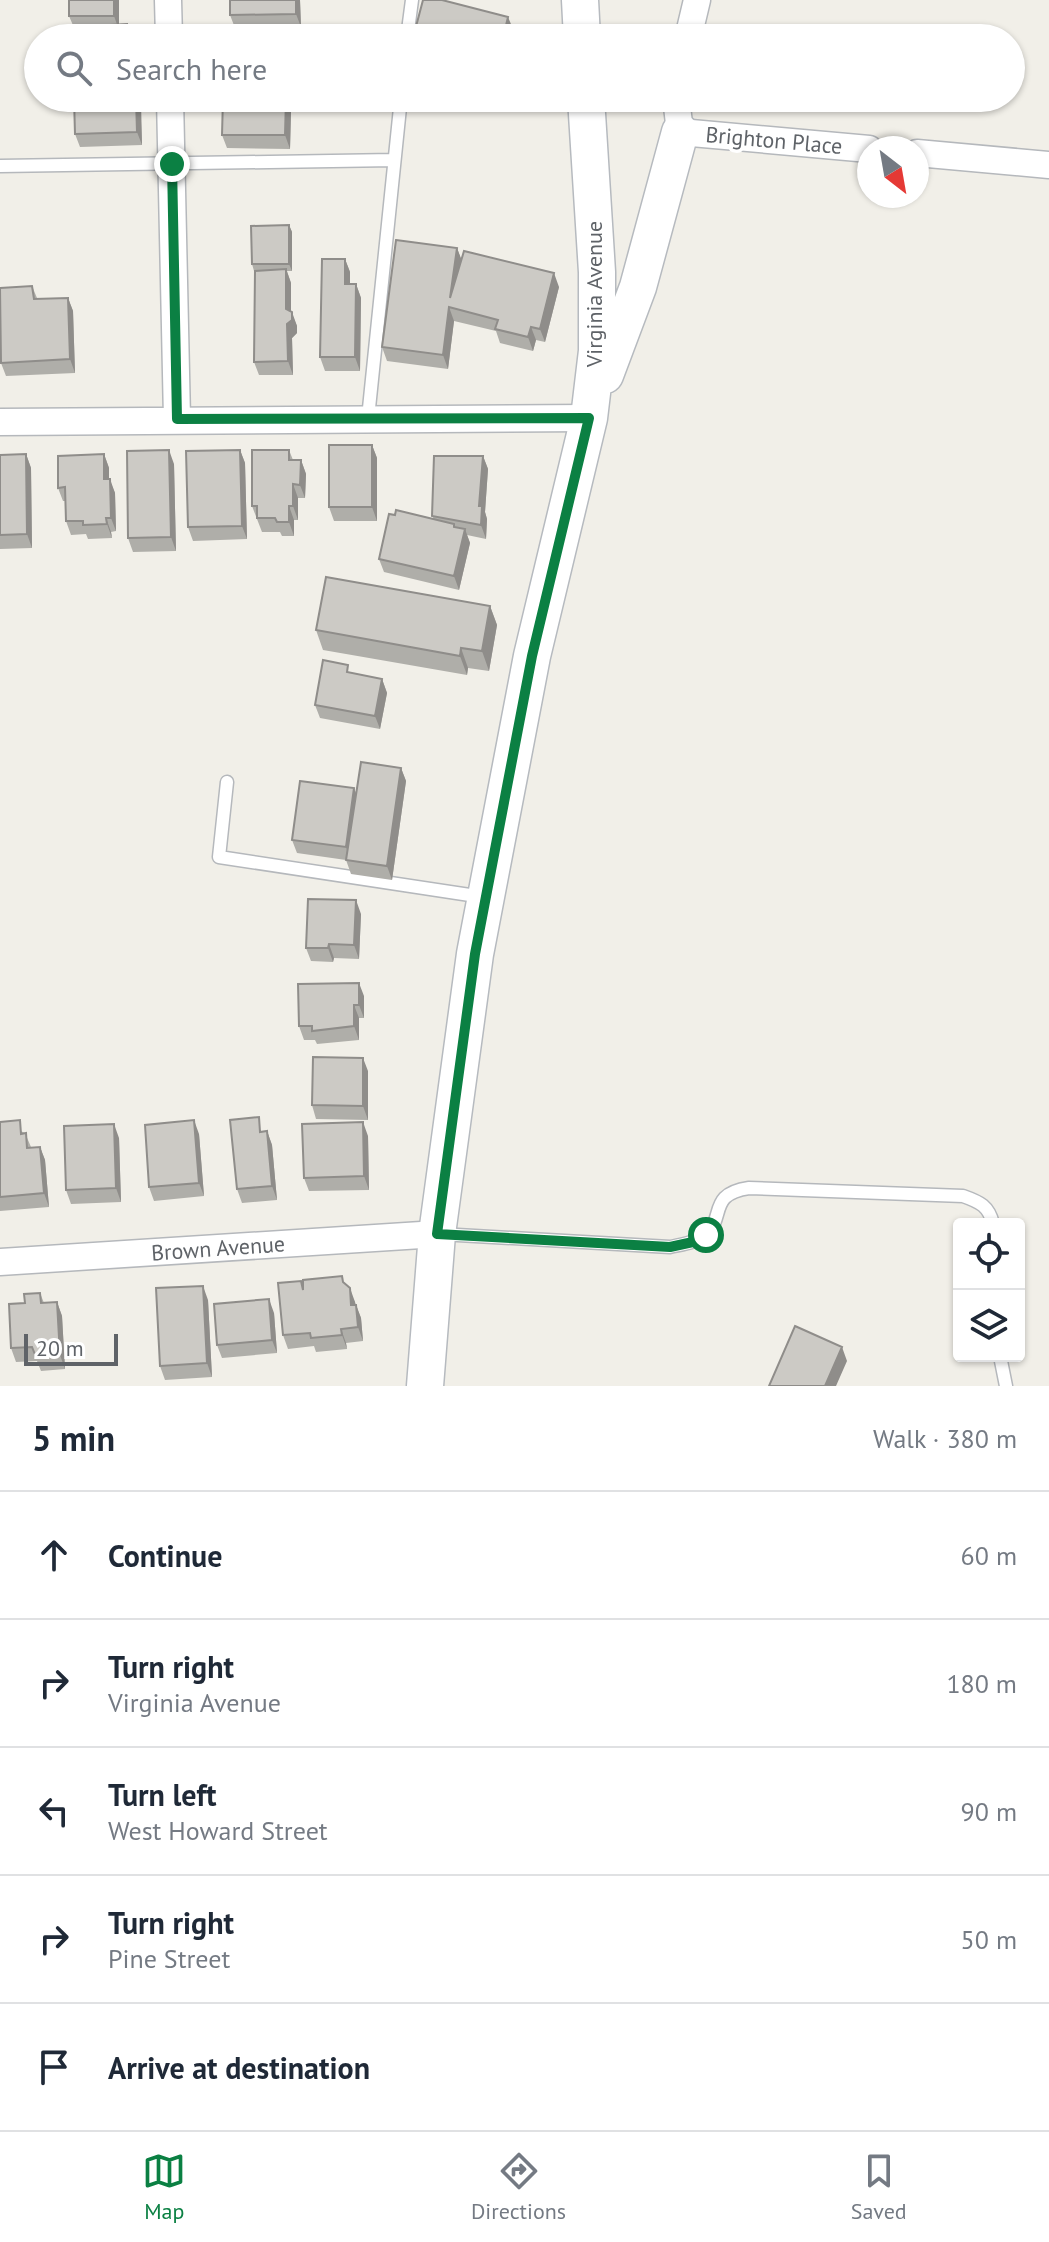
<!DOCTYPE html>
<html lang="en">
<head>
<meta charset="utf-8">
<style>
	body { margin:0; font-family:"PT Sans",sans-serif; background:#f2f2f3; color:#1f2937 }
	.controls { position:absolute; right:24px; bottom:24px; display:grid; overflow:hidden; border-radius:8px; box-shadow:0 2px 6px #0004 }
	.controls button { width:72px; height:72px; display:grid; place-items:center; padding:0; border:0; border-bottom:2px solid #e0e1e3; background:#fff; color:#1f2937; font:40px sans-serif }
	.compass { position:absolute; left:857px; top:136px; width:72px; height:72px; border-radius:50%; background:#fff; box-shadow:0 2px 6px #0004; rotate:149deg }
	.scale { position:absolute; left:24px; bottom:20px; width:94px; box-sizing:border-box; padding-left:8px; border:4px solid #5f6368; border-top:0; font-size:22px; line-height:28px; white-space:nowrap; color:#5f6368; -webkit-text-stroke:6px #fff; paint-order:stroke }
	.stop { position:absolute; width:24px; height:24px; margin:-18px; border:6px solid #0b8043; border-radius:50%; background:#fff }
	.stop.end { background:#0b8043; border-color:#fff; box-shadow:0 2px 8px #0008 }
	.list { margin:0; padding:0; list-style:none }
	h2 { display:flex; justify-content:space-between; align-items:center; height:104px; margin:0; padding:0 32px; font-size:34px }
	h2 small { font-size:26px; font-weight:400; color:#747a83 }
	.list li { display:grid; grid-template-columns:52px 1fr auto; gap:24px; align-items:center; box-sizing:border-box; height:128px; padding:0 32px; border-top:2px solid #e0e1e3 }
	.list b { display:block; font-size:30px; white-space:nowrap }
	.list p { margin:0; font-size:26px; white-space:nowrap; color:#747a83 }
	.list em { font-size:26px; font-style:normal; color:#747a83 }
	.icon { flex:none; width:44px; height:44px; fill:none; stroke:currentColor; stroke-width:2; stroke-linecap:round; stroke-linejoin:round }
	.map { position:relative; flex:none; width:1049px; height:1386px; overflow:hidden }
	.search { position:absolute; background:#fff; box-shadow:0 2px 6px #0004; left:24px; right:24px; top:24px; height:88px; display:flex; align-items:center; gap:20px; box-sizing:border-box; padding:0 28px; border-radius:44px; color:#747a83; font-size:30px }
	.sheet { height:744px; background:#fff }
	nav { display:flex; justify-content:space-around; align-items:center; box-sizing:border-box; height:112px; border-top:2px solid #e0e1e3; background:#fff; font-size:22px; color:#747a83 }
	nav a { display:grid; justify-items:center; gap:4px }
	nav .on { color:#0b8043 }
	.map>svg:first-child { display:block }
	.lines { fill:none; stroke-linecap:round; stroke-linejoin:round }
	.service-casing { stroke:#b5b8bc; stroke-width:15 }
	.minor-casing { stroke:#b5b8bc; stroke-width:29 }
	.secondary-casing { stroke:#b6babf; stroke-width:39 }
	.service { stroke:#fff; stroke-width:12 }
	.minor { stroke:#fff; stroke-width:26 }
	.secondary { stroke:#fff; stroke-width:36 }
	.wall { fill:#afaea9 }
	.shaded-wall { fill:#8f8d8a }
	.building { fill:#cccac5; stroke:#8f8d8a; stroke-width:2 }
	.route { stroke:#0b8043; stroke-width:10 }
	.labels { text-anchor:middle; stroke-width:7; stroke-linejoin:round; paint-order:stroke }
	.street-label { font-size:22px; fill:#5f6368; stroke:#fff }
</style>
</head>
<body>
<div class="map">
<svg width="1049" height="1386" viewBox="0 0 1049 1386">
	<rect width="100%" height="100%" fill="#f1efe8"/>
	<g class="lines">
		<defs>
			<path id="service" d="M407,38l5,-38
				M0,166l394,-6
				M368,418l33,-320
				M227,782l-8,75 264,40
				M440,1234l230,13c13,-3 27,-4 37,-14 18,-16 1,-39 42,-45l214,8c17,6 26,10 30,28
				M1000,1356l6,30"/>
			<path id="minor" d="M168,0l1,38
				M688,38l9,-38
				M170,98l7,321
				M676,98l4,34 189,17
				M917,153l132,12
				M0,422l589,-4
				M0,1262l437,-28"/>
			<path id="secondary" d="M580,0l2,38
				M605,375l33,-88 42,-155
				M425,1386l12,-152 38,-280 57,-298 57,-238 8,-67v-79l-11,-174"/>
		</defs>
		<use href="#service" class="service-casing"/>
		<use href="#minor" class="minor-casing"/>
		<use href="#secondary" class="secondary-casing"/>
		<use href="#service" class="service"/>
		<use href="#minor" class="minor"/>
		<use href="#secondary" class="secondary"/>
	</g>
	<path class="wall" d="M69,0h50v24l-44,6 -6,-14z
		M300,0l1,27 -66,1 -5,-13z
		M74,98h66l2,47 -62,2 -5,-13z
		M223,98h76v5h-12l4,9 -1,37 -63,-1 -5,-13z
		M418,98h30l-2,8z
		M289,225l3,7v39h-5l4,12v29l6,14v7l-5,5 1,37h-34l-5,-13 7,-91h-7l-2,-7z
		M457,248l4,11 98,28 -14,55 -9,-2 -3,11 -33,-8 -4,-12 -42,-10 -6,48 -61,-8 -5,-14z
		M345,259l5,13v12h6l5,14 -1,73h-35l-5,-14z
		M32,286l5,12h31l5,13 2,62 -69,3 -5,-13z
		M372,445l5,13v63h-43l-5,-14z
		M240,450l5,13 2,76 -54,2 -5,-14z
		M289,450l4,10h8l5,14 -1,24h-7v22h-4v16h-12l-2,-4h-18l-10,-26z
		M26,454l5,14 1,80 -32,1v-94z
		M104,454l5,14v11l6,14 1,38 -5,1 1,6 -24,1 -2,-5 -15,1 -5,-14 -1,-20h-2l-5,-13z
		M483,456l5,13 -3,43 2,7 -1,20 -19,-4 3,8 -11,47 -75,-18 -5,-13 55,-40 -2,-3z
		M174,464l2,87 -43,1 -5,-14z
		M490,606l7,19 -8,46 -21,-3 -1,7 -144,-25 -7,-20z
		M351,673l31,6 5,14 -7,36 -60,-11 -5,-13z
		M401,768l5,13 -14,99 -41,-6 -5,-14 -49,-7 -5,-13 62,-52 2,5z
		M361,914l-2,45 -25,-1 -1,4 -22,-1 -5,-13z
		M364,996v22h-5v22l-42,4 -2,-4h-11l-5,-14z
		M368,1071v49l-52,-1 -4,-14z
		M0,1122l25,11 6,14h9l5,13 4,47 -49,4z
		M267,1131l5,14 5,55 -35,3 -5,-14z
		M199,1134l5,62 -50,5 -5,-14z
		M368,1136l1,54 -60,1 -5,-13z
		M119,1138l2,64 -50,2 -5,-14z
		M345,1284l10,18 6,16 2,23 -17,2 1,6 -31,3 -2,-6 -26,3 -5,-14 20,-48z
		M40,1293l4,10 13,-1 5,14 3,53 -24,2 -4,-10 -21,1 -5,-14 14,-45z
		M208,1300l4,77 -47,3 -5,-14z
		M274,1313l3,40 -55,5 -5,-13z"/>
	<path class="shaded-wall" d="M114,0h5v30l-5,-14z
		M296,0h4l1,27 -5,-13z
		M508,17l8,19 -1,2h-12z
		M127,24l5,14h-5z
		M136,98h4l1,3 1,44 -5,-13z
		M286,98l5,14 -1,37 -5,-14z
		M289,225l3,7v39l-3,-7z
		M457,248l5,13 -12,37z
		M345,259l5,13v25l-5,-13z
		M286,269l5,14v37l1,-8 5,14v7l-5,5 1,37 -5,-14z
		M554,273l5,14 -14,55 -5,-13z
		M356,284l5,14 -1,73 -5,-14z
		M68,298l5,13 2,62 -5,-14z
		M449,307l5,14 -6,48 -5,-14z
		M531,327l5,13 -3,11 -5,-14z
		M372,445l5,13v63l-5,-14z
		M169,450l5,14 2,87 -5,-14z
		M240,450l5,13 2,76 -5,-13z
		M26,454l5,14 1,80 -5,-14z
		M104,454l5,14v25l-5,-14z
		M483,456l5,13 -3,43 2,7 -1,20 -5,-14 -2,-19z
		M301,460l5,14 -1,24 -5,-13z
		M110,479l5,14 1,38 -5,-13z
		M293,484l5,14v22l-5,-14z
		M289,506l5,14v16l-5,-14z
		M106,518l5,14 1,6 -5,-14z
		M465,529l5,14 -11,47 -5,-14z
		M490,606l7,19 -8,46 -7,-20z
		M461,648l7,20 -1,7 -7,-19z
		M382,679l5,14 -7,36 -5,-13z
		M401,768l5,13 -14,99 -5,-14z
		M354,788l5,14 -8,58 -5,-13z
		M356,900l5,14 -2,45 -5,-14z
		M329,944l5,14 -1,4 -5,-14z
		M359,983l5,13v22l-5,-13z
		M354,1005l5,13v22l-5,-14z
		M363,1058l5,13v49l-5,-14z
		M194,1120l5,14 5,62 -5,-13z
		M363,1122l5,14 1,54 -5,-14z
		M114,1124l5,14 2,64 -5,-14z
		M267,1131l5,14 5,55 -5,-14z
		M40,1147l5,13 4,47 -5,-14z
		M203,1286l5,14 4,77 -5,-14z
		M350,1288l5,14 1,17 -5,-14z
		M269,1299l5,14 3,40 -5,-13z
		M57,1302l5,14 3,53 -5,-14z
		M356,1305l5,13 2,23 -5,-14z
		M341,1329l5,14 1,6 -5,-14z
		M842,1347l5,14 -11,25h-11z"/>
	<path class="building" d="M69,0h45v16h-45z
		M230,0h66v14l-66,1z
		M423,0h19l66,17 -5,21h-90z
		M127,24v14h-52l-1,-11z
		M74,98h62l1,34 -62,2z
		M223,98h63l-1,37h-63z
		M289,225v39h-37l-1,-38z
		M396,240l61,8 -7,50 14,-47 90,22 -14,56 -9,-2 -3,10 -33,-8 3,-9 -49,-13 -6,48 -61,-8z
		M322,259h23v25h11l-1,73h-35z
		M286,269v40l6,3v8l-5,4 1,37 -34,1 1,-91z
		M32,286l2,13 34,-1 2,61 -69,4 -1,-75z
		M329,445h43v62h-43z
		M169,450l2,87 -43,1 -1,-87z
		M240,450l2,76 -54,1 -2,-76z
		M252,450h37v10h12l-1,25 -7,-1v22h-4v16h-12l-2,-4h-18v-12h-5z
		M26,454l1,80 -27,1v-80z
		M104,454v25h6l1,39h-5l1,6 -24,1v-4h-17l-1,-34 -7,1v-32z
		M434,456h49l-4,50h3l-1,19 -49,-9z
		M396,510l58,14v3l11,2 -11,47 -75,-17 10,-45 6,1z
		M326,577l164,29 -8,45 -21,-3 -1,8 -144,-26z
		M323,660l25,5 -1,7 35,7 -7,37 -60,-11z
		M361,762l40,6 -14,98 -41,-6z
		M300,781l54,7 -8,59 -54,-7z
		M308,899l48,1 -2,45 -25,-1 -1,4h-22z
		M359,983v22h-5v21l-42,5v-5h-13l-1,-42z
		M313,1057l50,1v48l-51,-1z
		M259,1117l1,15 7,-1 5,55 -35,3 -7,-69z
		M20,1120l1,14 5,-1 1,15 13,-1 4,46 -44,4v-75z
		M194,1120l5,63 -50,4 -4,-62z
		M363,1122l1,54 -60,2 -2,-54z
		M114,1124l2,64 -50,2 -2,-64z
		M342,1276l1,6 7,6 1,17h5l2,22 -17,2 1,6 -31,3 -1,-5 -27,2 -5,-52 23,-2 2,9v-10z
		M203,1286l4,77 -47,3 -4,-78z
		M40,1293l1,10 16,-1 3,53 -24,2 -4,-10 -21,1 -2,-44 16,-1 -1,-9z
		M269,1299l3,41 -55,5 -3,-41z
		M795,1326l47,21 -17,39h-56z"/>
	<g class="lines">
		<path class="route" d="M172,164l5,255 412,-1 -57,238 -57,298 -38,280 233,13 23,-5 13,-7"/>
	</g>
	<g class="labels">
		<g class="street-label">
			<text transform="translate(774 140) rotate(5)" y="8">Brighton Place</text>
			<text transform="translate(594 294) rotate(-90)" y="8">Virginia Avenue</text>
			<text transform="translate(218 1248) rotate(-4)" y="8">Brown Avenue</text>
		</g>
	</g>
</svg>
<div class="controls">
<button><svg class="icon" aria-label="locate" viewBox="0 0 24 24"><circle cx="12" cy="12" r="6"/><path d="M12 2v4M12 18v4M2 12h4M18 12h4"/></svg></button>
<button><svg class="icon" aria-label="layers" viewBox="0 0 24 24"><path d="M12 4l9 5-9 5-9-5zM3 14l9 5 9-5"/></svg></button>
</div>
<svg class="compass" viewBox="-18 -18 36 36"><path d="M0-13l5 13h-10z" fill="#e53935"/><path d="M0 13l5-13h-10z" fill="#747a83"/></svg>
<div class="scale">20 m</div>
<div class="stop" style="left:706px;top:1235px"></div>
<div class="stop end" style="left:172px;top:164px"></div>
<div class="search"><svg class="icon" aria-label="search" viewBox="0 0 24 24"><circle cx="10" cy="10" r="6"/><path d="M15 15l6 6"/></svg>Search here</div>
</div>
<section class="sheet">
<h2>5 min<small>Walk · 380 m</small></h2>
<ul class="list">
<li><svg class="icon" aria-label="ahead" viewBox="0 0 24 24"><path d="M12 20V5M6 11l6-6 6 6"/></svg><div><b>Continue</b></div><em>60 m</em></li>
<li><svg class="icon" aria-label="right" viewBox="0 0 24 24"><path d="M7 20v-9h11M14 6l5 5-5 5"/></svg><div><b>Turn right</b><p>Virginia Avenue</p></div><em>180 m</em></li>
<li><svg class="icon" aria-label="left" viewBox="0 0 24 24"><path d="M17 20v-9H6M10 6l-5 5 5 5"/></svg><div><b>Turn left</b><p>West Howard Street</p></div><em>90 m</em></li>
<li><svg class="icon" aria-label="right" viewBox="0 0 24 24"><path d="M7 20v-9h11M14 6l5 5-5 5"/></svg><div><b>Turn right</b><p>Pine Street</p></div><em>50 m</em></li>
<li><svg class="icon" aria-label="arrive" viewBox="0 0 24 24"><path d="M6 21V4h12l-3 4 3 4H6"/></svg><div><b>Arrive at destination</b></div></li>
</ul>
</section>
<nav>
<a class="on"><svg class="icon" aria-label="map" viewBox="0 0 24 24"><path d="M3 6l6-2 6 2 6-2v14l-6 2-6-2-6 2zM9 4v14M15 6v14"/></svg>Map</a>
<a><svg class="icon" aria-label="directions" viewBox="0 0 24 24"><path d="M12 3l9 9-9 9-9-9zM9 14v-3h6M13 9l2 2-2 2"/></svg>Directions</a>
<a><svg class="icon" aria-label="saved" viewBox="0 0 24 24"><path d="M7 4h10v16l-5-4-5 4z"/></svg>Saved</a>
</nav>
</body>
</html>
